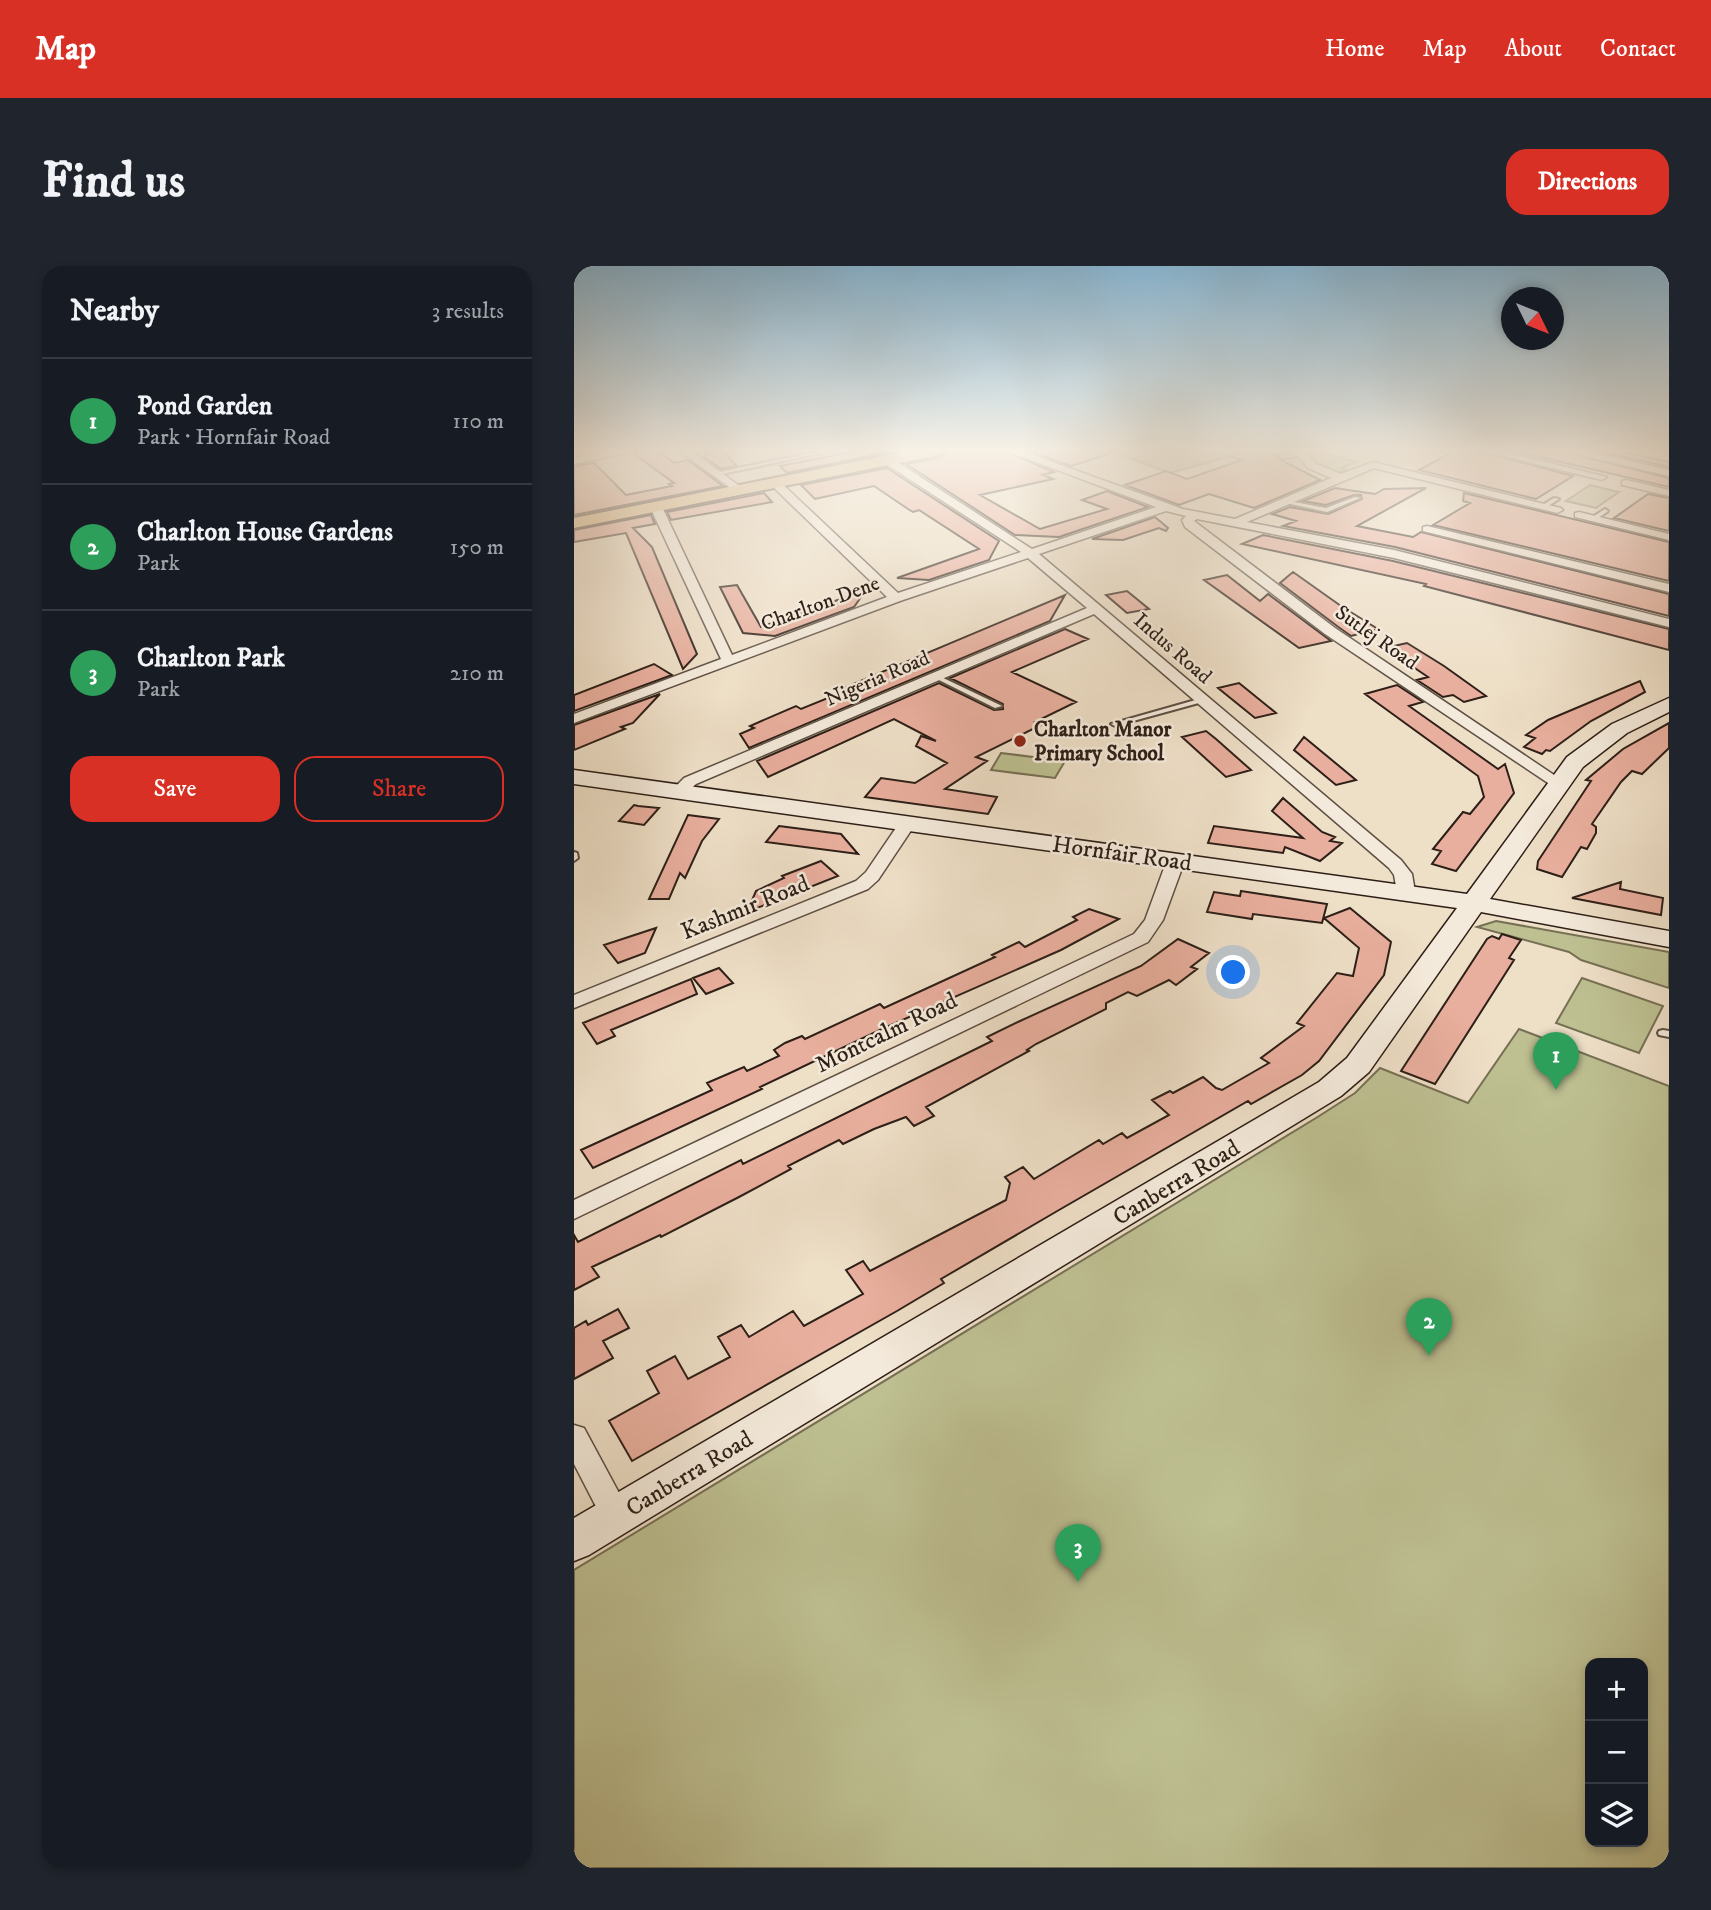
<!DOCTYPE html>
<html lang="en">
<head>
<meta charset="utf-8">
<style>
	body { margin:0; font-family:"IM FELL DW Pica",serif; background:#20242c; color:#f1f3f6 }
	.controls { position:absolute; right:21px; bottom:21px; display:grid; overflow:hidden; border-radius:14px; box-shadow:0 4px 10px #0003 }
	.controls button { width:63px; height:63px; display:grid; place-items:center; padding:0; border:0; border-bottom:2px solid #363941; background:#171b24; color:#f1f3f6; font:35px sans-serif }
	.compass { position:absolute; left:927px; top:21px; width:63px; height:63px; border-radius:50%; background:#171b24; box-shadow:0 4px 10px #0003; rotate:133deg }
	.you { position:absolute; left:660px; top:707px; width:24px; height:24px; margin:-18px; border:5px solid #fff; border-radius:50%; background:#1a73e8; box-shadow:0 0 0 10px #1a73e833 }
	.badge { display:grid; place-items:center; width:46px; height:46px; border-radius:50%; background:#d93025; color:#fff; font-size:23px; font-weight:700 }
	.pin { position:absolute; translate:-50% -58px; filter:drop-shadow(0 2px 4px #0008) }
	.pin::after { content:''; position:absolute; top:37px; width:24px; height:21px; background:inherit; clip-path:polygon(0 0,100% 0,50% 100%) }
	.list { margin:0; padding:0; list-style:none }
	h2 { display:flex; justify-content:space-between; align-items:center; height:91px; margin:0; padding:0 28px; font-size:30px }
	h2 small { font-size:23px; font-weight:400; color:#9ea1a6 }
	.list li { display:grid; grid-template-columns:46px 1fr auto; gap:21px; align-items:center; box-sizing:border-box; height:126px; padding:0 28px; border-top:2px solid #363941 }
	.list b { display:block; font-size:26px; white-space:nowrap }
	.list p { margin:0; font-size:23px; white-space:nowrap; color:#9ea1a6 }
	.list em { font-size:23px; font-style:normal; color:#9ea1a6 }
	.actions { display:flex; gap:14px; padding:21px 28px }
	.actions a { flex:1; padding:16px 0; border:2px solid #d93025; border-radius:21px; text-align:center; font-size:24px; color:#d93025 }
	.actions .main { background:#d93025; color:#fff }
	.icon { flex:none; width:38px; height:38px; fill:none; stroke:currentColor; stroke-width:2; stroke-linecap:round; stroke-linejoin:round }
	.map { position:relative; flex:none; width:1095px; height:1602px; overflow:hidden; border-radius:21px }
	header { display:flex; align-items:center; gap:42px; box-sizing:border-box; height:98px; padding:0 35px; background:#d93025; color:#fff }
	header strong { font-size:33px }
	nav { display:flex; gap:38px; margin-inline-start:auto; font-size:24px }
	.intro { display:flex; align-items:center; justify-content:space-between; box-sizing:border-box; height:168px; padding:0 42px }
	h1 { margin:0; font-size:49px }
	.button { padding:18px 32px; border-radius:21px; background:#d93025; color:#fff; font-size:24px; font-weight:700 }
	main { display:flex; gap:42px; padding:0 42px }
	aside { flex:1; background:#171b24; border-radius:21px; box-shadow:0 4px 10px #0003 }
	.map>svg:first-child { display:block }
	.green { fill:#bec092; stroke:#767054; stroke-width:2; fill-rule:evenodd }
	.building { fill:#e9af9e; stroke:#2d1f17; stroke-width:2 }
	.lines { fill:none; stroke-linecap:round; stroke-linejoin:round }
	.lane-casing { stroke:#5d4f43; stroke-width:4 }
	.street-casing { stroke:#5d4f43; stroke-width:3 }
	.secondary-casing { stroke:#2d1f17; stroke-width:3 }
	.primary-casing { stroke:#2d1f17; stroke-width:4 }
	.lane { fill:#f4eadb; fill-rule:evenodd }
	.street { fill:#f4eadb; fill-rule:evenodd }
	.secondary { fill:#f4eadb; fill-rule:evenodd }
	.primary { fill:#e7c084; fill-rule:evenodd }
	.poi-dot { fill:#8f2418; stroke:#f4eadb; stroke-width:2.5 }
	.labels { text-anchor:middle; stroke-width:5; stroke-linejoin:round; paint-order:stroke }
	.far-street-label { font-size:21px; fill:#2d1f17; stroke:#f4eadb }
	.far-poi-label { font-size:21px; font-weight:bold; fill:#2d1f17; stroke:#f4eadb; text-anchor:start }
	.street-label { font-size:24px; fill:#2d1f17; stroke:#f4eadb }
</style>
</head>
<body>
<header>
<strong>Map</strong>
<nav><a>Home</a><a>Map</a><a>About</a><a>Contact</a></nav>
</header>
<div class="intro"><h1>Find us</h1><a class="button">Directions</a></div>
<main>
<aside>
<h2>Nearby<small>3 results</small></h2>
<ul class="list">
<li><span class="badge" style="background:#2e9e5b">1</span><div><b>Pond Garden</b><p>Park · Hornfair Road</p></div><em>110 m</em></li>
<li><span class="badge" style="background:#2e9e5b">2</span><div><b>Charlton House Gardens</b><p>Park</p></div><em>150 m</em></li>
<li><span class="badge" style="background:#2e9e5b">3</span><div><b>Charlton Park</b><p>Park</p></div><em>210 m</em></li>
</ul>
<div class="actions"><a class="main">Save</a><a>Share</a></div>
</aside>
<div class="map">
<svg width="1095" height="1602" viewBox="0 0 1095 1602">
	<rect width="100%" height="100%" fill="#eedfc7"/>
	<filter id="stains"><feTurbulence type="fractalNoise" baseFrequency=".00286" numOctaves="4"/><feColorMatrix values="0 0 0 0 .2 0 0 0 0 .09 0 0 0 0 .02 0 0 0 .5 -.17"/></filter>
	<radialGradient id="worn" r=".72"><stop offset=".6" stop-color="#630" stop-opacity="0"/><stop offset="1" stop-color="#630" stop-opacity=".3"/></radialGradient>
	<path class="green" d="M534,184h100l19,7 -57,16z
		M733,184h9l40,12 -15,6 5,2c-15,6 -33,-6 -39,-20z
		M1016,219l29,7 -23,16 -30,-7z
		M427,487l64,8 -10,17 -64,-8z
		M922,655l173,31v36l-88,-28 -12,-8 -92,-25z
		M1008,712l81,28 -24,47 -83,-30z
		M945,763l150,57v782h-1095v-298l742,-452 39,-25 25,-25 88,35zM1016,1397h53v179h-53z"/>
	<path class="building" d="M68,184h15l17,13 14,-3 35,26 -149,29v-49l20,-3 32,32 46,-9 -3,-2 5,-1 -40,-29z
		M136,184h12l15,16 -16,3 -17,-12z
		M288,184h37l-112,23 -7,-7z
		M376,184h52l52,22 -11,3 10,4 -73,16 60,34 67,-20 -25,-9 25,-9 41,16 -89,30 -44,-2 -109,-71 34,-6z
		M453,184h81l1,4 -38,12z
		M649,184h44l14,10 39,20 -66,28 -45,-14 -30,11 -54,-20 41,-14 21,8 55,-19 -19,-6z
		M882,184h20l97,26 -37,23 -117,-29z
		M935,184h49l111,28v9z
		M1019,184h23l53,12v5z
		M313,202l112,73 -10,19 -60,20 -32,-2 82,-29 -60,-39 -6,2 -5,-3 -34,-23 -59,13 -14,-14z
		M761,222l40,6 9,-5 42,-1 -69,38 56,11 8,-5 248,62v22l-274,-69 -112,-21 13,-5 -24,-7 18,-7 38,7 34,-15 -1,-4h-7l-28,10 -23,-4z
		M190,227l8,9 -101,18 -4,-8z
		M890,227l205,49v39l-236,-56 37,-22 -7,-2z
		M1074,228l21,4v33l-55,-13z
		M77,249l4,9 -22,4 19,19 45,107 -14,15 -57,-136 -52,9v-12z
		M581,251l13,11 -2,3 -7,-3 -36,12 -31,-1z
		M689,269l130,26 276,68v21l-245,-64 2,-2 -184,-40z
		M719,306l48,34 37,23 -27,7 -14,-10 -57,-43z
		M653,309l33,26 8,-7 63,47 -32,7 -95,-68z
		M163,319l24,42 105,-37 -12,17 -79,29 -32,-3 -23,-46z
		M553,325l22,18 -22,4 -21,-18z
		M491,329l-15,26 -301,127 -9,-14 14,-6 -4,-2 46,-20 5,3 42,-17 -4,-2z
		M491,363l23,10 -76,33 64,30 -41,20 6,3 -65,32 11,4 -42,28 52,8 -9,17 -123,-17 16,-19 34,5 32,-20 -31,-17 5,-10 15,5 -42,-22 -126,58 -11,-16 182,-78 55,27 9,-1v-5l-53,-26z
		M833,377l37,23 42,30 -22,6 -11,-7 -10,2 -26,-17 11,-3 -43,-29z
		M80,398l18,11 -98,36v-16z
		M1066,415l5,11 -54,29 -41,30 -4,-1 -4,4 -18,-7 11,-9 -9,-3 22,-15z
		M665,417l37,30 -21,5 -37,-30z
		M823,419l26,17 -14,4 89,63 7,-5 9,29 -58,78 -24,-7 9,-13 -8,-2 30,-37 7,2 14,-17 -6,-21 -113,-82z
		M86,428l-27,29 -12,4 4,2 -51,21v-25z
		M1095,457v25l-27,26 -10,-3 -11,11 -29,42 4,3v6l-9,16 -6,-2 -19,30 -25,-8 1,-8 53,-80 -5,-1 37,-31z
		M632,465l10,8 35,31 -25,7 -44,-40z
		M730,471l52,43 -20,5 -42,-35z
		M709,532l39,34 13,5 -5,4 12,2 -22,18 -35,-14 -2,6 -75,-10 6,-17 89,12 -31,-27z
		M60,539l4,1 21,2 -15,17 -25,-4z
		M114,549l31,4 -17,22 -17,37 -5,-5 -11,26h-20z
		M205,560l62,8 17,20 -92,-12z
		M247,595l17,15 -91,36 9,-21 28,-13 -2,-2z
		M1047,616l-1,7 43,9 -2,17 -89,-17z
		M667,625l86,13 -5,19 -69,-9 -1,5 -45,-7 7,-20 26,4z
		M776,642l41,34 -7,33 -65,86 -17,14 -51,29 -3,-3 -189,109 -118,69 3,4 -47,28 -265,150 -23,-40 50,-28 -12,-22 28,-15 13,23 42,-22 -12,-20 23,-12 8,12 44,-26 11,15 59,-32 -17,-24 17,-9 7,10 136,-71 4,-17 -5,-6 18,-10 11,12 65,-39 4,4 19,-11 5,5 42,-23 -17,-15 18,-9 3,2 30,-16 13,11 6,2 47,-27 -8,-5 43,-32 -7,-3 40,-50 16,3 6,-28 -35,-30z
		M515,643l30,10 -58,31 -179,79 -122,58 2,2 -169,79 -12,-18 131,-60 -5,-7 37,-16 3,4 32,-15 -5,-6 11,-7 17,-7 3,3 75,-35 4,4 111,-51 -3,-2 27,-13 6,5 52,-27 -4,-3z
		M82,662l-11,25 -27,10 -14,-18z
		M928,668l19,6 -12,18 5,2 -79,124 -34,-13 86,-132 5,-3 7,3z
		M604,673l31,14 -18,14 6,2 -21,16 -7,-5 -32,16 -9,-4 -22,11v6l-70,35 -9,6 2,1 -103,56 8,9 -20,10 -8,-9 -32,12 -31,15 -4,-4 -51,26 3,3 -52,28 -78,40 -1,-2 -68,32 7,10 -25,13v-55l4,7 163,-82 2,4 249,-123 -5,-4 33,-16 121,-55z
		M145,702l14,15 -27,11 -13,-16z
		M117,713l6,15 -86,36 4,6 -18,8 -14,-21z
		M44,1043l11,19 -26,13 10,17 -39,21v-51l12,-7 2,4z"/>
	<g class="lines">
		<defs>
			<path id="lane" d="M251,184h11l-119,25 -3,-2z
				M726,187l2,3 -20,2 -3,-2z
				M781,231l5,1 -33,14 -46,-10 3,-2 42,8z
				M980,232l5,1 -14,9h-4v-2z
				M1031,243l3,2 -1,1 -12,8h-4v-2z
				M359,409h4l65,31 -7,2 -62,-31z
				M625,433l7,2 -91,25 -4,-2z
				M0,586l3,1 1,5 -4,3z
				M1089,764l6,1v6l-10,-2 -1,-2 1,-2z"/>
			<path id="street" d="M43,184h23l-66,14v-6z
				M104,184h12l55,40 -9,2z
				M430,184h15l164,59 52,10 96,-41 -23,-10 -15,-18h11l12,14 25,10 32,-12 188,46 2,2 -6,3 -183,-45 -127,54 147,28 275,69v8l-275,-69 -197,-39 -3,2 141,107 228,153 2,3 -8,5 -232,-155 -140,-107 -3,-7 4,-4 -20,-5 -127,43 362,306 11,14 3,18 -9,5 -9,-5 -3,-17 -5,-7 -295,-254 -398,170 -11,10h-12l-2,-3 13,-13 403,-170 -59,-50 -128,43 -326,122v-9l147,-55 -71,-152 2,-2 10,2 70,148 155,-58 -116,-112v-4h8l119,112 123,-41 -138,-90v-4h8l141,91 124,-42z
				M904,184h19l110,27 -5,3z
				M986,184h20l89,20v6z
				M1052,214l43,10v6l-47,-11v-4z
				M1005,246l90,22v6l-94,-23v-4z
				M853,260l242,58v8l-246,-61v-4z
				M334,552l8,5 -38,57 -10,9 -294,119v-13l282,-114 10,-9 36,-53z
				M602,589l9,5 -22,60 -15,22 -574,277v-19l560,-266 11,-14 22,-60z
				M0,1159l10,3 42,78 4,10 -4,10 -10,4 -10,-4 -32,-62z"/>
			<path id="secondary" d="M1095,432v14l-42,21 -44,34 -93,132 179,32v16l-188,-35 -112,160 -28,24 -752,459 -15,6v-43l745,-436 28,-24 110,-150 -883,-124v-14l893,124 100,-137 45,-33z"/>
			<path id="primary" d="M340,184h33l-8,5 -365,73v-10z"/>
		</defs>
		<use href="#lane" class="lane-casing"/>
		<use href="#street" class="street-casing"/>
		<use href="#secondary" class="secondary-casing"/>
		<use href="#primary" class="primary-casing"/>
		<use href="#lane" class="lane"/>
		<use href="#street" class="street"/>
		<use href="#secondary" class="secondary"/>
		<use href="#primary" class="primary"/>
	</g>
	<linearGradient id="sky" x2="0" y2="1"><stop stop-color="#88b7d5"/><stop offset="0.45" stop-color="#f7f1e6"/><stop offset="1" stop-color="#f7f1e6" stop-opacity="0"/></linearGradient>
	<rect width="1095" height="409" fill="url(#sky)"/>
	<circle class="poi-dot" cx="446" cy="475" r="7"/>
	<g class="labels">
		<g class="far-street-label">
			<text transform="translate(246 337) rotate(-20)" y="7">Charlton Dene</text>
			<text transform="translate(803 371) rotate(35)" y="7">Sutlej Road</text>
			<text transform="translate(599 382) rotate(41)" y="7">Indus Road</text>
			<text transform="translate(303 412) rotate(-23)" y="7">Nigeria Road</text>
		</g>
		<g class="far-poi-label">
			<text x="460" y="470">Charlton Manor<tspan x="460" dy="24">Primary School</tspan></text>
		</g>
		<g class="street-label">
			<text transform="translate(548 587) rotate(8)" y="8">Hornfair Road</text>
			<text transform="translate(171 641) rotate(-22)" y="8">Kashmir Road</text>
			<text transform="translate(312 766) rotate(-26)" y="8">Montcalm Road</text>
			<text transform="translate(602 916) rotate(-31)" y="8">Canberra Road</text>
			<text transform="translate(115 1207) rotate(-31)" y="8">Canberra Road</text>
		</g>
	</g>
	<rect width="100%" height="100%" filter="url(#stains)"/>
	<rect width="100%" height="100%" fill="url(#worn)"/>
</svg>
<div class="controls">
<button>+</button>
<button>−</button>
<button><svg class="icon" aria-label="layers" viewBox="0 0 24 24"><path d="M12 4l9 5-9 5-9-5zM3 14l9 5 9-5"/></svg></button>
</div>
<svg class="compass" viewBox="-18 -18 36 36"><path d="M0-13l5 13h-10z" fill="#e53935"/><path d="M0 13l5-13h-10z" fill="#9ea1a6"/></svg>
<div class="you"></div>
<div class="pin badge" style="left:982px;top:824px;background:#2e9e5b">1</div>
<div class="pin badge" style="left:855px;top:1090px;background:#2e9e5b">2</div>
<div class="pin badge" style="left:504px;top:1316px;background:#2e9e5b">3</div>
</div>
</main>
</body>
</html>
